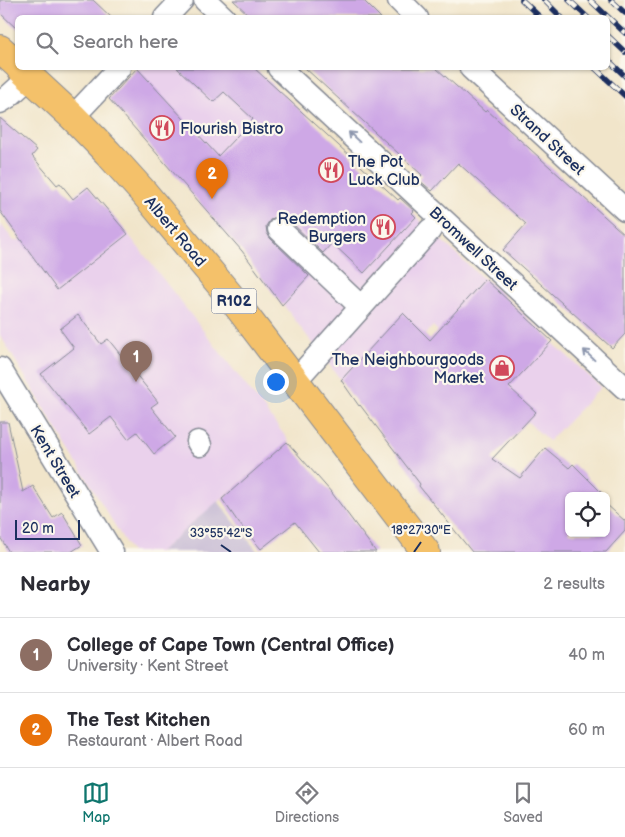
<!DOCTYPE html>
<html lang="en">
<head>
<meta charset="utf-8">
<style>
	body { margin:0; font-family:"Balsamiq Sans",sans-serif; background:#f7f7f7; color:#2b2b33 }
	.controls { position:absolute; right:15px; bottom:15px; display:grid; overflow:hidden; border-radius:8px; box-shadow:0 1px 4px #0004 }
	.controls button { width:45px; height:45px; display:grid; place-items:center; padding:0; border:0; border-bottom:1px solid #e1e1e2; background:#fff; color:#2b2b33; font:25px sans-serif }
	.scale { position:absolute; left:15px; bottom:12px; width:65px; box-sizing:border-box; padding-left:5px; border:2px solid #1b2f5e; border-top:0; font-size:14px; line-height:18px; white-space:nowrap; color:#1b2f5e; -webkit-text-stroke:4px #fbf7ec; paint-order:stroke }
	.you { position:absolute; left:275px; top:381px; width:18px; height:18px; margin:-12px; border:4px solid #fff; border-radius:50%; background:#1a73e8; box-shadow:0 0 0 8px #1a73e833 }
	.badge { display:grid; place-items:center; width:32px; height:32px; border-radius:50%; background:#0f766e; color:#fff; font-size:16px; font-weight:700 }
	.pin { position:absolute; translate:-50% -41px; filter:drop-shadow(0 1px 2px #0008) }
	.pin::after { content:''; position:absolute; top:26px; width:18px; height:15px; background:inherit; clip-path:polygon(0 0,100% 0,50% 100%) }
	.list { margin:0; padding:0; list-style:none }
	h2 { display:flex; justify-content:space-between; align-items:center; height:65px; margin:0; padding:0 20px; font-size:21px }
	h2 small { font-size:16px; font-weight:400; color:#7c7c81 }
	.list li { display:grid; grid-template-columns:32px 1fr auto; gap:15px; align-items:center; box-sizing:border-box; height:75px; padding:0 20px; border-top:1px solid #e1e1e2 }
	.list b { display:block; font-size:19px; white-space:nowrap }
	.list p { margin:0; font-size:16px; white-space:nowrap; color:#7c7c81 }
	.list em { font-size:16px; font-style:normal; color:#7c7c81 }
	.icon { flex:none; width:28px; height:28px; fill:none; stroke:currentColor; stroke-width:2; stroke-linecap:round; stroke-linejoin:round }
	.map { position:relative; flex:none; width:625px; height:552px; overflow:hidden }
	.search { position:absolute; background:#fff; box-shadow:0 1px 4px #0004; left:15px; right:15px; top:15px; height:55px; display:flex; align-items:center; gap:12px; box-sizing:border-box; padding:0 18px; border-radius:8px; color:#7c7c81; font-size:19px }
	.sheet { height:215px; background:#fff }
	nav { display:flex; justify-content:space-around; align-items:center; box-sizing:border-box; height:70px; border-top:1px solid #e1e1e2; background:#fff; font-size:14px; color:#7c7c81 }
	nav a { display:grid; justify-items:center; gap:2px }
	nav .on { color:#0f766e }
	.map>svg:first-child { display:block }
	.built { fill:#ead1ec }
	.industrial { fill:#cabfd6 }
	.building { fill:#cea8e6 }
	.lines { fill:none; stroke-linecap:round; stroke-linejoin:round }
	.minor-casing { stroke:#868a94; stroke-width:25 }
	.major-casing { stroke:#868a94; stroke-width:30 }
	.minor { stroke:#fff; stroke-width:22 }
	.major { stroke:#f4c16a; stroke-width:28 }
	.rail-casing { stroke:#1b2f5e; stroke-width:5.5 }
	.rail { stroke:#fbf7ec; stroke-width:4; stroke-dasharray:11; stroke-linecap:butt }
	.oneway { stroke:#8d97ae }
	.ticks { fill:none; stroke:#1b2f5e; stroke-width:2 }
	.labels { text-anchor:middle; stroke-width:4.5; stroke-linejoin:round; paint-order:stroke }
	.shield { fill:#fbf7ec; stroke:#5e6b89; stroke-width:1 }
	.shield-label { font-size:15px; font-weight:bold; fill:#1b2f5e }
	.poi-label { font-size:16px; fill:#1b2f5e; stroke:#fbf7ec; text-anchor:start }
	.street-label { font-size:16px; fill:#1b2f5e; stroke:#fbf7ec }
	.ticks-label { font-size:12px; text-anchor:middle; fill:#1b2f5e; stroke:#fbf7ec; stroke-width:4.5; stroke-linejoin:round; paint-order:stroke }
</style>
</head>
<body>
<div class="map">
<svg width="625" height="552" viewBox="0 0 625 552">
	<rect width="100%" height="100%" fill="#fbf7ec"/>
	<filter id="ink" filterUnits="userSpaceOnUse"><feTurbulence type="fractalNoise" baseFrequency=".02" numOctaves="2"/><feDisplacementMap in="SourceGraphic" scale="10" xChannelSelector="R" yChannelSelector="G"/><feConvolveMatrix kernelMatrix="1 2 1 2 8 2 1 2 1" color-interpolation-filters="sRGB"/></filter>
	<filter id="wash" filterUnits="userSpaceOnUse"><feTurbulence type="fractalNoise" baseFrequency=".0096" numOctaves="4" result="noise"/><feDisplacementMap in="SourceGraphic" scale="20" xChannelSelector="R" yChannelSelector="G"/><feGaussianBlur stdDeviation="1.12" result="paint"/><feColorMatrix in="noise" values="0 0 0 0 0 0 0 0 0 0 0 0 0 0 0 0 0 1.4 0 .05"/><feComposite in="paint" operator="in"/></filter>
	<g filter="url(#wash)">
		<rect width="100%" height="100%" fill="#f1e5ca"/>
		<path class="built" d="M137,68h117l347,319 -52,54 -49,-44 -67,-71 -74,80 -18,-26 -99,-129 -133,-152z
			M86,185l42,49 161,207 -130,111h-28l-131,-217v-112l14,18h4z"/>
		<path class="industrial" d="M218,501l40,51h-99z"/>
		<g id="blocks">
			<path class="building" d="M0,0h93l19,18h-94v12l-18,-17z
				M233,0h130l18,18h-129z
				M137,68l81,88 35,-37 -29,-27 -11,10 -36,-34h77l144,132 2,-2 14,13 -2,2 4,4 -52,56 -32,-30 -9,10 -35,-34 -6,-3 -7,1 -5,3 -4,6 1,7 3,5 39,38 -27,29 -40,-54 -133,-152z
				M305,68h131l49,44 2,-2 138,125v99l-13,14 -109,-98 23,-26 -68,-61 -26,28 -14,-12 4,-4z
				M0,118l37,32 -5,6 25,29 3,-2 13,16 15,-12 40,47 -71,56 -57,-79z
				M485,279l67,62 -43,46 27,25 -44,47 28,19 25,-30 24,20 4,-4 32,32h-36v37h37v-29l19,17v10l-19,21h-134l-53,-66 1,-2 -60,-79 -1,1 -18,-26 62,-67 27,27z
				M78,315l23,29 7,-5 50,63 -7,5 24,30 -21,17 -17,-22 -9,7 -17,-22 -22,17 -48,-60 33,-26 -14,-19z
				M0,422h8l15,70 10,-6 20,32 9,-6 20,33 -11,7h-62l-9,-15z
				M287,442l45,51 44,59h-57l-24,-30 -34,27 -23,-27 -16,-23z"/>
		</g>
	</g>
	<g filter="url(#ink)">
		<use href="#blocks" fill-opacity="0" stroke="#868a94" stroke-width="1"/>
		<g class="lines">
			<defs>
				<path id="minor" d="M205,0l19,18
					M399,0l18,18
					M165,18l17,-18
					M279,68l346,320
					M471,68l154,142
					M0,102l8,-5 22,-20
					M73,117l46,-49
					M279,229l82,78
					M0,369l112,183
					M295,381l135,-151
					M198,442l2,3"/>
				<path id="major" d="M0,49l18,16
					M20,68l53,49 35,36 37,41 85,102 196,256"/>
			</defs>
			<use href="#minor" class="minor-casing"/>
			<use href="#major" class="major-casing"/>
			<use href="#minor" class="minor"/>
			<use href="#major" class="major"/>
			<defs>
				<path id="rail" d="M522,0l19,18
					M544,0l18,18
					M569,0l19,18
					M590,0l35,33
					M611,0l14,13
					M608,36l17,16
					M608,60l17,16
					M595,68l30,28"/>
			</defs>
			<use href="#rail" class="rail-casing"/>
			<use href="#rail" class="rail"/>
		</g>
		<defs><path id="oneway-shaft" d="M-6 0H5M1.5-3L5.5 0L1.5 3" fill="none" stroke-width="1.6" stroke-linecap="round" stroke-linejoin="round" transform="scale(1.25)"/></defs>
		<g class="oneway">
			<use href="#oneway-shaft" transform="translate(354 137) rotate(-137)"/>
			<use href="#oneway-shaft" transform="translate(589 355) rotate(-137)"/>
		</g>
	</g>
	<path class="ticks" d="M221,545l10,7M414,552l7,-10"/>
	<defs>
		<symbol id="restaurant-ring" viewBox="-11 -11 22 22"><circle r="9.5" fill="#fbf7ec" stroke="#d1495b" stroke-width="1.5"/><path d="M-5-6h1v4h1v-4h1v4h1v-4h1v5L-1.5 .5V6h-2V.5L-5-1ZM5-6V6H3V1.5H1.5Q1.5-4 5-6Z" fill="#d1495b"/></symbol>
		<symbol id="shop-ring" viewBox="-11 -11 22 22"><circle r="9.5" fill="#fbf7ec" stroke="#d1495b" stroke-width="1.5"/><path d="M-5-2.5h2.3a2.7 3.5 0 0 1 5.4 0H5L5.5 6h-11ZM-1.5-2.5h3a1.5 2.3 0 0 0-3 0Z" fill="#d1495b"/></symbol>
	</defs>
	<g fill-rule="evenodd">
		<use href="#restaurant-ring" x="148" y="114" width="28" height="28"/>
		<use href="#restaurant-ring" x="317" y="156" width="28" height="28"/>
		<use href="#restaurant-ring" x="369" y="213" width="28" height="28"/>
		<use href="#shop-ring" x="488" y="354" width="28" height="28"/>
	</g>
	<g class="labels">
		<rect class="shield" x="211.5" y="288.5" width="45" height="25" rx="4"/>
		<g class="shield-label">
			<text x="234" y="306">R102</text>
		</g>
		<g class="poi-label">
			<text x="180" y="134">Flourish Bistro</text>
			<text x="348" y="167">The Pot<tspan x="348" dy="18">Luck Club</tspan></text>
			<text x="366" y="224" text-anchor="end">Redemption<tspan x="366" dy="18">Burgers</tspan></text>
			<text x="484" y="365" text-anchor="end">The Neighbourgoods<tspan x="484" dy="18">Market</tspan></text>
		</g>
		<g class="street-label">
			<text transform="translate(548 139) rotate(43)" y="6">Strand Street</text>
			<text transform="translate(176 231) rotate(50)" y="6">Albert Road</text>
			<text transform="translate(474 248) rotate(43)" y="6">Bromwell Street</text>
			<text transform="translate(56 461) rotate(59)" y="6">Kent Street</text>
		</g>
	</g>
	<g class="ticks-label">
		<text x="421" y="534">18°27'30"E</text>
		<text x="221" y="537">33°55'42"S</text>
	</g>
</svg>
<div class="controls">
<button><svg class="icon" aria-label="locate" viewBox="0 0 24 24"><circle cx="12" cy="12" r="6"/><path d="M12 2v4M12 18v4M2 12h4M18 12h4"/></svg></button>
</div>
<div class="scale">20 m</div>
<div class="you"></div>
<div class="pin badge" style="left:136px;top:382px;background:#8d6e63">1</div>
<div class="pin badge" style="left:212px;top:199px;background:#e8710a">2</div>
<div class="search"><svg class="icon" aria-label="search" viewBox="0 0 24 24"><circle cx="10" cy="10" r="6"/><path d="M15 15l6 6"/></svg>Search here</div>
</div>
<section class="sheet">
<h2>Nearby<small>2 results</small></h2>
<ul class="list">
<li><span class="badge" style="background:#8d6e63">1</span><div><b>College of Cape Town (Central Office)</b><p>University · Kent Street</p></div><em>40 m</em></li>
<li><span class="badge" style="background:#e8710a">2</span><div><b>The Test Kitchen</b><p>Restaurant · Albert Road</p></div><em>60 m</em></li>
</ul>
</section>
<nav>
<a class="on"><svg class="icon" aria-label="map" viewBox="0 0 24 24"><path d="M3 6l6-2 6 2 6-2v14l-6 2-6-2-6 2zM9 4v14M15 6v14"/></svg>Map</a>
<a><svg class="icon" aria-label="directions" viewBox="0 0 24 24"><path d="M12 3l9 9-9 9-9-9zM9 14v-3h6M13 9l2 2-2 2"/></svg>Directions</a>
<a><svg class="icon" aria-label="saved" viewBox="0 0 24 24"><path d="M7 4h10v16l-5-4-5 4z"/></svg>Saved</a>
</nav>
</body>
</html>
